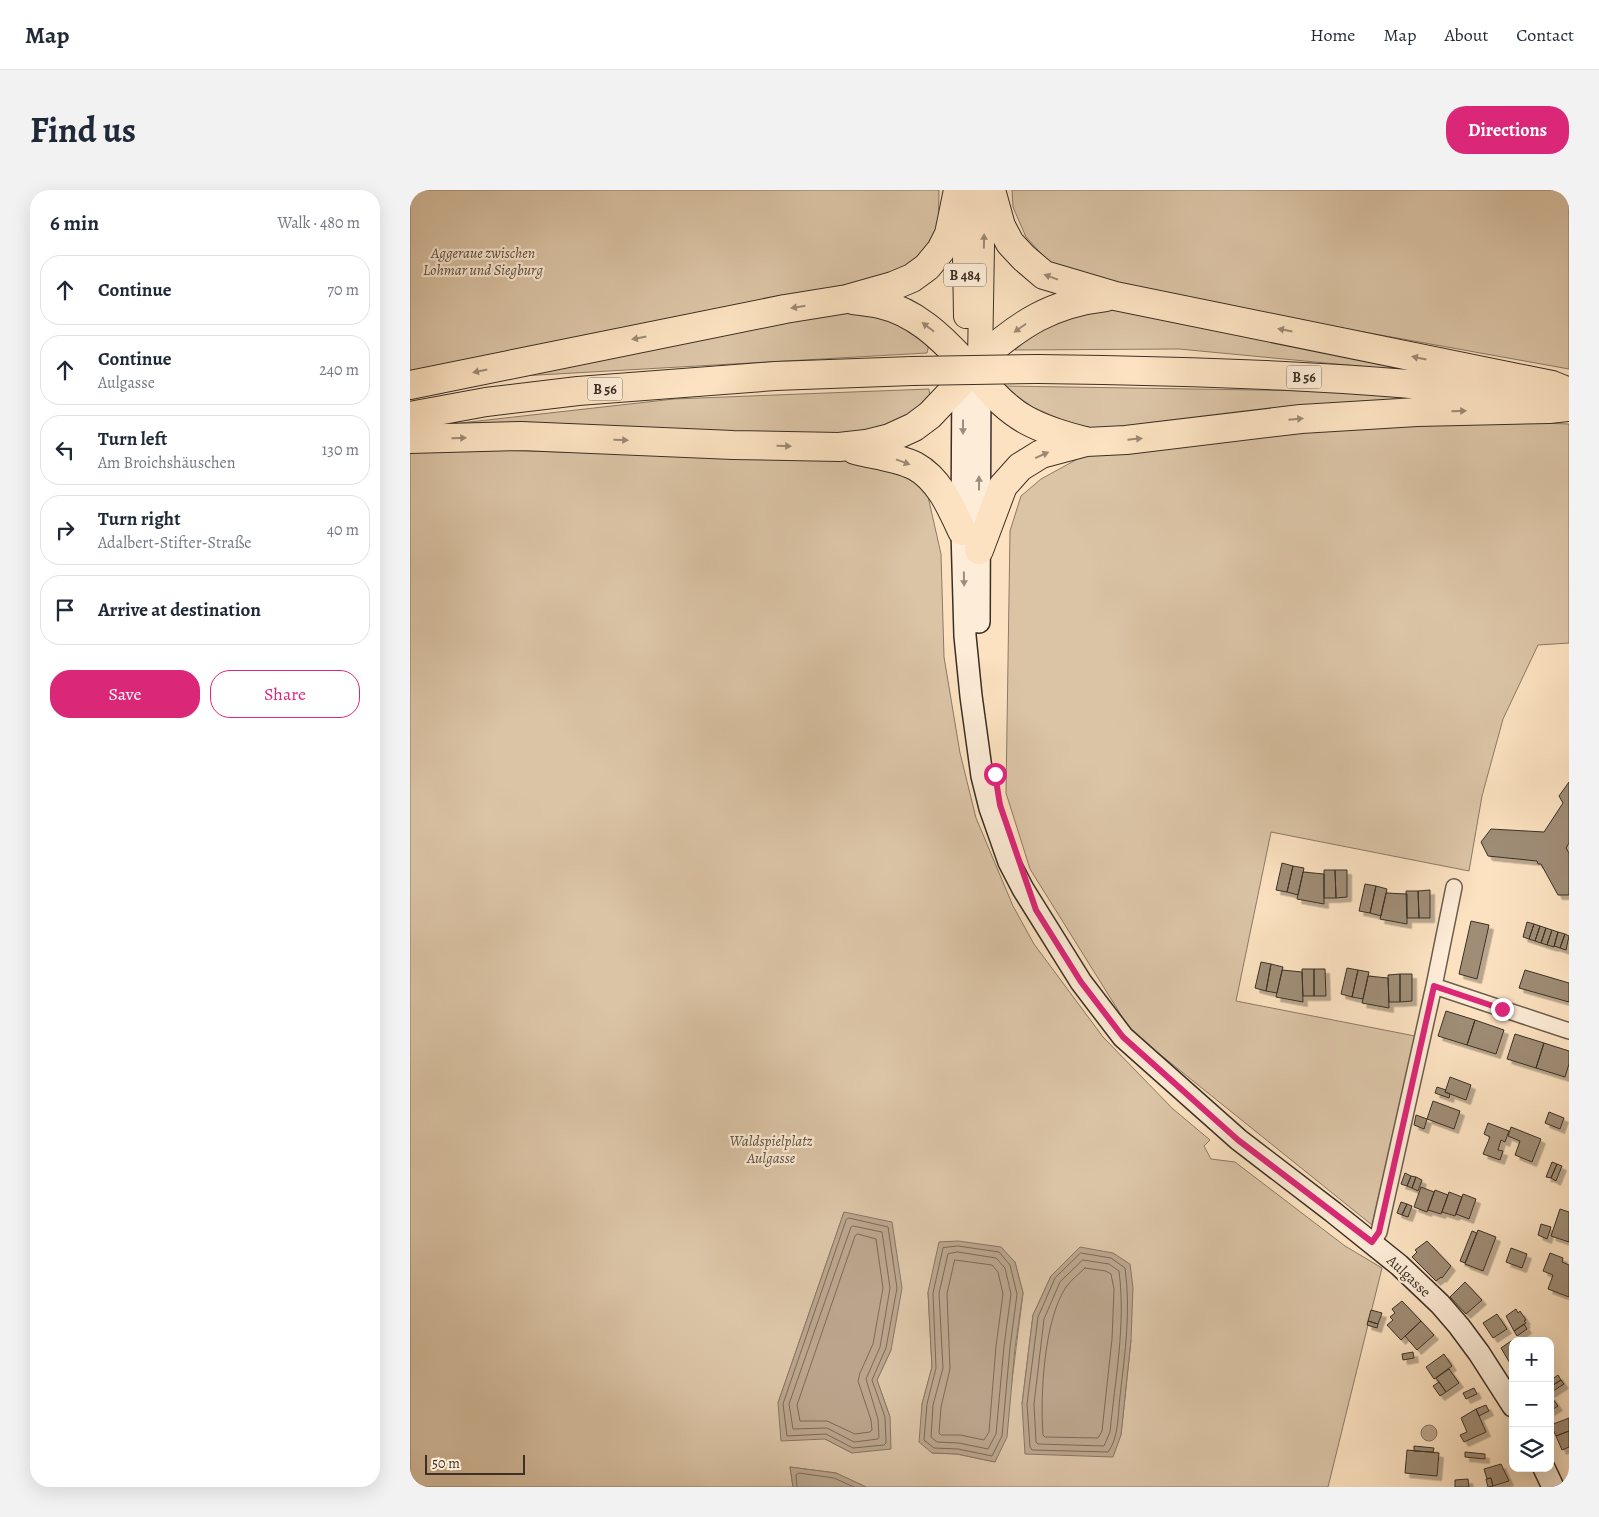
<!DOCTYPE html>
<html lang="en">
<head>
<meta charset="utf-8">
<style>
	body { margin:0; font-family:Alegreya,serif; background:#f2f2f3; color:#1f2937 }
	.controls { position:absolute; right:15px; bottom:15px; display:grid; overflow:hidden; border-radius:10px; box-shadow:0 5px 20px #0002 }
	.controls button { width:45px; height:45px; display:grid; place-items:center; padding:0; border:0; border-bottom:1px solid #e0e1e3; background:#fff; color:#1f2937; font:25px sans-serif }
	.scale { position:absolute; left:15px; bottom:12px; width:100px; box-sizing:border-box; padding-left:5px; border:2px solid #3b3025; border-top:0; font-size:14px; line-height:18px; white-space:nowrap; color:#3b3025; -webkit-text-stroke:4px #fdecd7; paint-order:stroke }
	.stop { position:absolute; width:15px; height:15px; margin:-11px; border:4px solid #db2777; border-radius:50%; background:#fff }
	.stop.end { background:#db2777; border-color:#fff; box-shadow:0 1px 5px #0008 }
	.list { margin:0; padding:0; list-style:none }
	h2 { display:flex; justify-content:space-between; align-items:center; height:65px; margin:0; padding:0 20px; font-size:21px }
	h2 small { font-size:16px; font-weight:400; color:#747a83 }
	.list li { display:grid; grid-template-columns:32px 1fr auto; gap:15px; align-items:center; box-sizing:border-box; height:70px; margin:0 10px 10px; padding:0 10px; border:1px solid #e0e1e3; border-radius:20px }
	.list b { display:block; font-size:19px; white-space:nowrap }
	.list p { margin:0; font-size:16px; white-space:nowrap; color:#747a83 }
	.list em { font-size:16px; font-style:normal; color:#747a83 }
	.actions { display:flex; gap:10px; padding:15px 20px }
	.actions a { flex:1; padding:11px 0; border:1px solid #db2777; border-radius:20px; text-align:center; font-size:18px; color:#db2777 }
	.actions .main { background:#db2777; color:#fff }
	.icon { flex:none; width:28px; height:28px; fill:none; stroke:currentColor; stroke-width:2; stroke-linecap:round; stroke-linejoin:round }
	.map { position:relative; flex:none; width:1159px; height:1297px; overflow:hidden; border-radius:20px }
	header { display:flex; align-items:center; gap:30px; box-sizing:border-box; height:70px; padding:0 25px; background:#fff; border-bottom:1px solid #e0e1e3 }
	header strong { font-size:24px }
	nav { display:flex; gap:28px; margin-inline-start:auto; font-size:18px }
	.intro { display:flex; align-items:center; justify-content:space-between; box-sizing:border-box; height:120px; padding:0 30px }
	h1 { margin:0; font-size:35px }
	.button { padding:12px 22px; border-radius:20px; background:#db2777; color:#fff; font-size:18px; font-weight:700 }
	main { display:flex; gap:30px; padding:0 30px }
	aside { flex:1; background:#fff; border-radius:20px; box-shadow:0 5px 20px #0002 }
	.map>svg:first-child { display:block }
	.green { fill:#dbc4a6; stroke:#8b7a66; fill-rule:evenodd }
	.water { fill:#baa58c; stroke:#877663 }
	.lines { fill:none; stroke-linecap:round; stroke-linejoin:round }
	.shore { stroke:#7a6a58; stroke-width:1 }
	.building { fill:#9f8d76; stroke:#3b3025; filter:url(#shadow) }
	.street-casing { stroke:#6b5c4c; stroke-width:18 }
	.secondary-casing { stroke:#3b3025; stroke-width:24 }
	.primary-casing { stroke:#3b3025; stroke-width:26 }
	.highway-casing { stroke:#3b3025; stroke-width:30 }
	.street { stroke:#fdecd7; stroke-width:15 }
	.secondary { stroke:#fdecd7; stroke-width:21 }
	.primary { stroke:#fce2c1; stroke-width:24 }
	.highway { stroke:#fce2c1; stroke-width:28 }
	.highway-bridge-casing { stroke:#3b3025; stroke-width:30; stroke-linecap:butt }
	.highway-bridge { stroke:#fce2c1; stroke-width:28 }
	.oneway { fill:#9c8973 }
	.oneway2 { fill:#9c8e7e }
	.route { stroke:#db2777; stroke-width:6 }
	.labels { text-anchor:middle; stroke-width:4.5; stroke-linejoin:round; paint-order:stroke }
	.shield { fill:#fdecd7; stroke:#75685a; stroke-width:1 }
	.shield-label { font-size:14px; font-weight:bold; fill:#3b3025 }
	.park-label { font-size:15px; font-style:italic; fill:#5b4e3f; stroke:#fdecd7 }
	.street-label { font-size:15px; fill:#3b3025; stroke:#fdecd7 }
</style>
</head>
<body>
<header>
<strong>Map</strong>
<nav><a>Home</a><a>Map</a><a>About</a><a>Contact</a></nav>
</header>
<div class="intro"><h1>Find us</h1><a class="button">Directions</a></div>
<main>
<aside>
<h2>6 min<small>Walk · 480 m</small></h2>
<ul class="list">
<li><svg class="icon" aria-label="ahead" viewBox="0 0 24 24"><path d="M12 20V5M6 11l6-6 6 6"/></svg><div><b>Continue</b></div><em>70 m</em></li>
<li><svg class="icon" aria-label="ahead" viewBox="0 0 24 24"><path d="M12 20V5M6 11l6-6 6 6"/></svg><div><b>Continue</b><p>Aulgasse</p></div><em>240 m</em></li>
<li><svg class="icon" aria-label="left" viewBox="0 0 24 24"><path d="M17 20v-9H6M10 6l-5 5 5 5"/></svg><div><b>Turn left</b><p>Am Broichshäuschen</p></div><em>130 m</em></li>
<li><svg class="icon" aria-label="right" viewBox="0 0 24 24"><path d="M7 20v-9h11M14 6l5 5-5 5"/></svg><div><b>Turn right</b><p>Adalbert-Stifter-Straße</p></div><em>40 m</em></li>
<li><svg class="icon" aria-label="arrive" viewBox="0 0 24 24"><path d="M6 21V4h12l-3 4 3 4H6"/></svg><div><b>Arrive at destination</b></div></li>
</ul>
<div class="actions"><a class="main">Save</a><a>Share</a></div>
</aside>
<div class="map">
<svg width="1159" height="1297" viewBox="0 0 1159 1297">
	<defs>
		<filter id="shadow"><feDropShadow dx="4.5" dy="4.5" stdDeviation="0" flood-color="#0004"/></filter>
	</defs>
	<rect width="100%" height="100%" fill="#fce2c1"/>
	<filter id="stains"><feTurbulence type="fractalNoise" baseFrequency=".004" numOctaves="4"/><feColorMatrix values="0 0 0 0 .2 0 0 0 0 .09 0 0 0 0 .02 0 0 0 .5 -.17"/></filter>
	<radialGradient id="worn" r=".72"><stop offset=".6" stop-color="#630" stop-opacity="0"/><stop offset="1" stop-color="#630" stop-opacity=".3"/></radialGradient>
	<path class="green" d="M0,0h529l-1,51 -16,22 -58,18 -454,93z
		M602,0h557v179l-444,-80 -76,-27 -23,-25 -13,-30z
		M427,119l58,11 36,16 -4,17 -424,24z
		M717,119l335,67 -283,-27 -164,1 25,-22 39,-16z
		M593,196l317,5 161,10 -398,28 -62,-27z
		M519,199l2,15 -26,18 -63,17 -408,-13 240,-27z
		M1009,229l150,5v219l-31,2 -35,74 -21,77 -13,75 -198,-39 -35,169 179,35 -43,189 -241,-194 -101,-162 -24,-76 4,-262 11,-35 20,-17 42,-23z
		M14,258l417,12 40,5 22,7 24,20 14,62 3,103 16,96 16,65 37,88 21,38 69,93 70,72 37,31 -6,6 7,13 24,3 110,84 37,22 -54,219h-462l-30,-14 -46,-6 3,20h-383v-1038zM434,1022l47,138 -14,30 13,37 -38,36 -27,-14 -47,-36zM605,1072l8,31 -12,95 -16,74 -38,-8 -25,-1 -10,-49 10,-37 -4,-75zM641,1086l80,64 -10,95 -99,-31 11,-89z"/>
	<path class="water" d="M434,1022l48,10 10,66 -11,62 -14,30 13,37 1,32 -39,4 -27,-14 -44,2 -3,-38z
		M548,1051l43,6 14,15 8,31 -8,55 -8,89 -12,25 -38,-8 -25,-1 -13,-11 3,-38 10,-37 -4,-75 11,-50z
		M670,1057l33,6 17,11 3,24 -2,52 -10,95 -8,22 -88,-3 -3,-50 11,-89 18,-39z
		M1011 1243a8 8 0 1 1 16 0a8 8 0 1 1-16 0Z
		M380,1277l46,6 30,14h-73z"/>
	<g class="lines">
		<path class="shore" d="M439,1028l39,9 9,61 -11,60 -14,32 13,37 1,26 -2,2 -31,3 -27,-14 -39,2 -4,-32 63,-184z
			M443,1036l29,6 8,56 -10,59 -14,32 12,40 1,18 -1,2 -24,3 -27,-14 -34,1 -4,-25 62,-177z
			M448,1044l18,5 7,49 -10,56 -13,29 -2,8 13,39 1,10 -2,2 -15,2 -28,-13h-27l-3,-16 58,-169z
			M548,1056l41,6 11,13 7,29 -7,53 -8,89 -10,20 -34,-7 -24,-1 -10,-8 3,-36 9,-36 -3,-75 10,-45z
			M548,1062l38,6 9,10 6,26 -7,52 -8,88 -8,15 -29,-6 -22,-1 -6,-5 2,-32 10,-37 -4,-75 9,-39z
			M671,1063l30,5 14,10c6,42 0,85 -5,128 -2,17 -1,42 -12,56l-76,-2 -2,-3 -3,-43 11,-87 17,-39z
			M545,1070l37,5 6,7 5,22 -7,52 -7,86 -5,8 -24,-5h-19l-2,-2 2,-26 9,-38 -3,-75z
			M673,1070l26,4 10,7c7,53 -4,109 -9,161l-6,14 -66,-2 -2,-2 -2,-38 10,-85 16,-37z
			M675,1078l21,3 5,3 3,15 -2,50 -10,92 -4,7 -53,-1 -2,-2c-3,-40 1,-115 23,-148 5,-7 13,-13 19,-19z
			M387,1297l-1,-12 3,-2 35,5 20,9"/>
	</g>
	<path class="building" d="M1159,592v61l-3,5 3,5v42h-11l-17,-31h-3l-1,-3 -49,-5 -7,-14 10,-13 53,3 19,-29 -4,-7z
		M872,673l11,3 -6,26 -11,-2z
		M883,676l11,2 -6,27 -11,-3z
		M914,680h11l1,28h-12z
		M925,680h12v27l-11,1z
		M893,682l21,2v30l-27,-5z
		M955,694l11,2 -6,27 -11,-2z
		M966,696l11,3 -6,27 -11,-3z
		M1020,700v28h-11l-1,-27z
		M996,701h12l1,27h-12z
		M976,703l21,1v30l-27,-5z
		M1061,731l18,4 -12,54 -18,-5z
		M1117,732l7,2 -5,15 -6,-2z
		M1124,734l6,2 -5,15 -6,-2z
		M1130,736l6,2 -5,15 -6,-2z
		M1136,738l6,2 -5,15 -6,-2z
		M1142,740l6,2 -4,15 -7,-2z
		M1148,742l7,2 -5,14 -6,-2z
		M1155,744l4,2 -3,14 -6,-2z
		M851,772l10,2 -5,27 -11,-3z
		M861,774l12,3 -6,26 -11,-2z
		M937,778l11,2 -6,27 -11,-3z
		M892,779h12v27h-11z
		M904,779h11l1,27h-12z
		M872,780l20,2 1,30 -27,-5z
		M948,780l11,2 -6,27 -11,-2z
		M1115,780l44,13v19l-50,-14z
		M990,784h12v27l-12,1z
		M990,784v28h-11l-1,-27z
		M958,786l20,2 1,30 -27,-5z
		M1036,821l29,9 -8,25 -29,-9z
		M1065,830l29,10 -8,24 -29,-9z
		M1105,844l29,9 -8,25 -29,-9z
		M1134,853l25,8v13l-4,13 -29,-9z
		M1040,887l21,8 -5,15 -21,-8z
		M1027,897l9,3 -1,2 5,2 -1,4 -14,-5z
		M1023,911l27,10 -6,18 -27,-10z
		M1139,922l15,6 -4,11 -15,-6z
		M1006,925l11,4 -3,10 -10,-4z
		M1078,933l21,8 -4,11 -4,-2 -3,10 5,1 -3,9 -17,-6 7,-17 -6,-3z
		M1101,937l30,12 -9,23 -17,-7 5,-14 -12,-5z
		M1142,972l5,2 -6,14 -5,-1z
		M1147,974l5,2 -6,15 -5,-3z
		M995,983l6,3 -4,10 -6,-2z
		M1001,986l5,1 -4,11 -5,-2z
		M1006,987l6,3 -4,11 -6,-3z
		M1011,997l13,5 -7,20 -13,-5z
		M1025,1000l13,5 -7,19 -13,-4z
		M1039,1002l13,5 -7,19 -13,-4z
		M1053,1004l13,5 -7,20 -13,-5z
		M991,1012l6,2 -5,11 -5,-2z
		M997,1014l5,2 -4,11 -6,-2z
		M1150,1019l9,3v30l-18,-6z
		M1131,1034l10,3 -4,12 -9,-4z
		M1068,1040l18,7 -13,34 -18,-7z
		M1062,1041l5,2 -12,30 -5,-2z
		M1017,1051l24,25 -9,12 -1,-1 -5,4 -24,-24 5,-5 -2,-2z
		M1101,1058l16,6 -5,14 -16,-6z
		M1140,1063l13,5 -1,4 7,3v32l-21,-8 5,-14 -10,-4z
		M1055,1092l17,18 -16,14 -16,-17z
		M992,1111l19,20 -20,19 -14,-15 6,-5 -3,-3 5,-4 -3,-4z
		M1106,1119l2,4 2,-2 6,9 -2,1 2,2 -12,8 -8,-15z
		M961,1120l11,3 -4,11 -10,-3z
		M1087,1124l10,15 -14,9 -10,-15z
		M958,1131l10,3 -1,4 -10,-3z
		M1011,1131l13,14 -17,15 -12,-14z
		M1114,1134l3,5 -10,7 -3,-5z
		M1104,1149l1,2h-2v23l-2,1 -10,-17z
		M1003,1162l1,6 -11,2 -1,-6z
		M1034,1164l8,12 -18,13 -8,-12z
		M1039,1179l10,14 -13,9 -10,-14z
		M1148,1185l3,5 -11,7v-6z
		M1151,1190l3,4 -14,9v-6z
		M1029,1192l7,10 -6,4 -7,-10z
		M1064,1198l3,6 -11,5 -3,-6z
		M1140,1205l8,11 -8,5z
		M1076,1215l3,6 -10,5 -3,-7z
		M1066,1219l10,23 -22,10 -4,-7 7,-3 -6,-14z
		M1159,1228v13l-13,5 -5,-11z
		M1159,1241v16l-7,3 -6,-14z
		M1004,1256l20,2 -1,4 -19,-1z
		M997,1260l32,3 -2,23 -32,-3z
		M1055,1262l20,2v5l-20,-2z
		M1091,1274l8,17 -16,5 -2,-8 -4,1 -3,-10z
		M1081,1288l2,8 -5,1 -2,-8z
		M1058,1289l1,8h-14v-7z"/>
	<g class="lines">
		<defs>
			<path id="street" d="M1024,796l135,45
				M963,1053l6,-11 55,-246 20,-99"/>
			<path id="secondary" d="M553,182l-1,159 3,105 6,60 11,80 8,32 19,54 14,27 58,93 42,55 116,103 94,72 66,53 41,39 19,22 20,27 34,53
				M569,432l1,-252
				M1134,1278l9,19"/>
			<path id="primary" d="M554,9l2,117
				M562,180l8,-10 3,-170"/>
			<path id="highway" d="M581,0l10,36 9,17 14,15 20,17 71,21 437,89 17,7
				M443,110c9,1 18,2 27,4 35,8 60,32 83,57
				M570,170c39,-36 72,-57 126,-63
				M628,179c161,2 322,7 482,26
				M570,188c31,40 57,51 105,63
				M0,195l375,-76 62,-10 46,-13 19,-8 15,-11 14,-17 8,-16 9,-44
				M0,226l76,-14 92,-11 197,-15 137,-5
				M0,249l111,-3 212,9 106,2 27,-3 24,-6 24,-11 16,-12 33,-35
				M445,260c19,5 42,7 60,16 24,13 36,41 47,65
				M569,360l24,-64 17,-19 21,-13 45,-12 40,-2 175,-21 116,-7 132,-3 20,-2"/>
		</defs>
		<use href="#street" class="street-casing"/>
		<use href="#secondary" class="secondary-casing"/>
		<use href="#primary" class="primary-casing"/>
		<use href="#highway" class="highway-casing"/>
		<use href="#street" class="street"/>
		<use href="#secondary" class="secondary"/>
		<use href="#primary" class="primary"/>
		<use href="#highway" class="highway"/>
		<defs>
			<path id="highway-bridge" d="M502,181l126,-2"/>
		</defs>
		<use href="#highway-bridge" class="highway-bridge-casing"/>
		<use href="#highway-bridge" class="highway-bridge"/>
	</g>
	<defs><path id="oneway-solid" d="M-6-.8H1V-3.2L6.5 0L1 3.2V.8H-6Z" transform="scale(1.25)"/></defs>
	<g class="oneway">
		<use href="#oneway-solid" transform="translate(574 51) rotate(-89)"/>
		<use href="#oneway-solid" transform="translate(641 87) rotate(-160)"/>
		<use href="#oneway-solid" transform="translate(388 117) rotate(171)"/>
		<use href="#oneway-solid" transform="translate(518 137) rotate(-143)"/>
		<use href="#oneway-solid" transform="translate(610 138) rotate(145)"/>
		<use href="#oneway-solid" transform="translate(875 140) rotate(-169)"/>
		<use href="#oneway-solid" transform="translate(229 148) rotate(169)"/>
		<use href="#oneway-solid" transform="translate(1009 168) rotate(-168)"/>
		<use href="#oneway-solid" transform="translate(70 181) rotate(168)"/>
		<use href="#oneway-solid" transform="translate(1049 221) rotate(-1)"/>
		<use href="#oneway-solid" transform="translate(886 229) rotate(-5)"/>
		<use href="#oneway-solid" transform="translate(49 248) rotate(-1)"/>
		<use href="#oneway-solid" transform="translate(725 249) rotate(-6)"/>
		<use href="#oneway-solid" transform="translate(211 250) rotate(2)"/>
		<use href="#oneway-solid" transform="translate(374 256) rotate(1)"/>
		<use href="#oneway-solid" transform="translate(632 265) rotate(-24)"/>
		<use href="#oneway-solid" transform="translate(493 272) rotate(20)"/>
	</g>
	<g class="oneway2">
		<use href="#oneway-solid" transform="translate(553 237) rotate(90)"/>
		<use href="#oneway-solid" transform="translate(569 293) rotate(-90)"/>
		<use href="#oneway-solid" transform="translate(554 389) rotate(89)"/>
	</g>
	<g class="lines">
		<path class="route" d="M585,584l5,31 36,105 45,72 42,55 115,103 134,102 7,-10 55,-246 68,23"/>
	</g>
	<g class="labels">
		<g class="shield">
			<rect x="534" y="73.5" width="42" height="23" rx="4"/>
			<rect x="876.5" y="175.5" width="35" height="23" rx="4"/>
			<rect x="177.5" y="187.5" width="35" height="23" rx="4"/>
		</g>
		<g class="shield-label">
			<text x="555" y="90">B 484</text>
			<text x="894" y="192">B 56</text>
			<text x="195" y="204">B 56</text>
		</g>
		<g class="park-label">
			<text x="73" y="68">Aggeraue zwischen<tspan x="73" dy="17">Lohmar und Siegburg</tspan></text>
			<text x="361" y="956">Waldspielplatz<tspan x="361" dy="17">Aulgasse</tspan></text>
		</g>
		<g class="street-label">
			<text transform="translate(999 1086) rotate(43)" y="5">Aulgasse</text>
		</g>
	</g>
	<rect width="100%" height="100%" filter="url(#stains)"/>
	<rect width="100%" height="100%" fill="url(#worn)"/>
</svg>
<div class="controls">
<button>+</button>
<button>−</button>
<button><svg class="icon" aria-label="layers" viewBox="0 0 24 24"><path d="M12 4l9 5-9 5-9-5zM3 14l9 5 9-5"/></svg></button>
</div>
<div class="scale">50 m</div>
<div class="stop" style="left:585px;top:584px"></div>
<div class="stop end" style="left:1092px;top:819px"></div>
</div>
</main>
</body>
</html>
